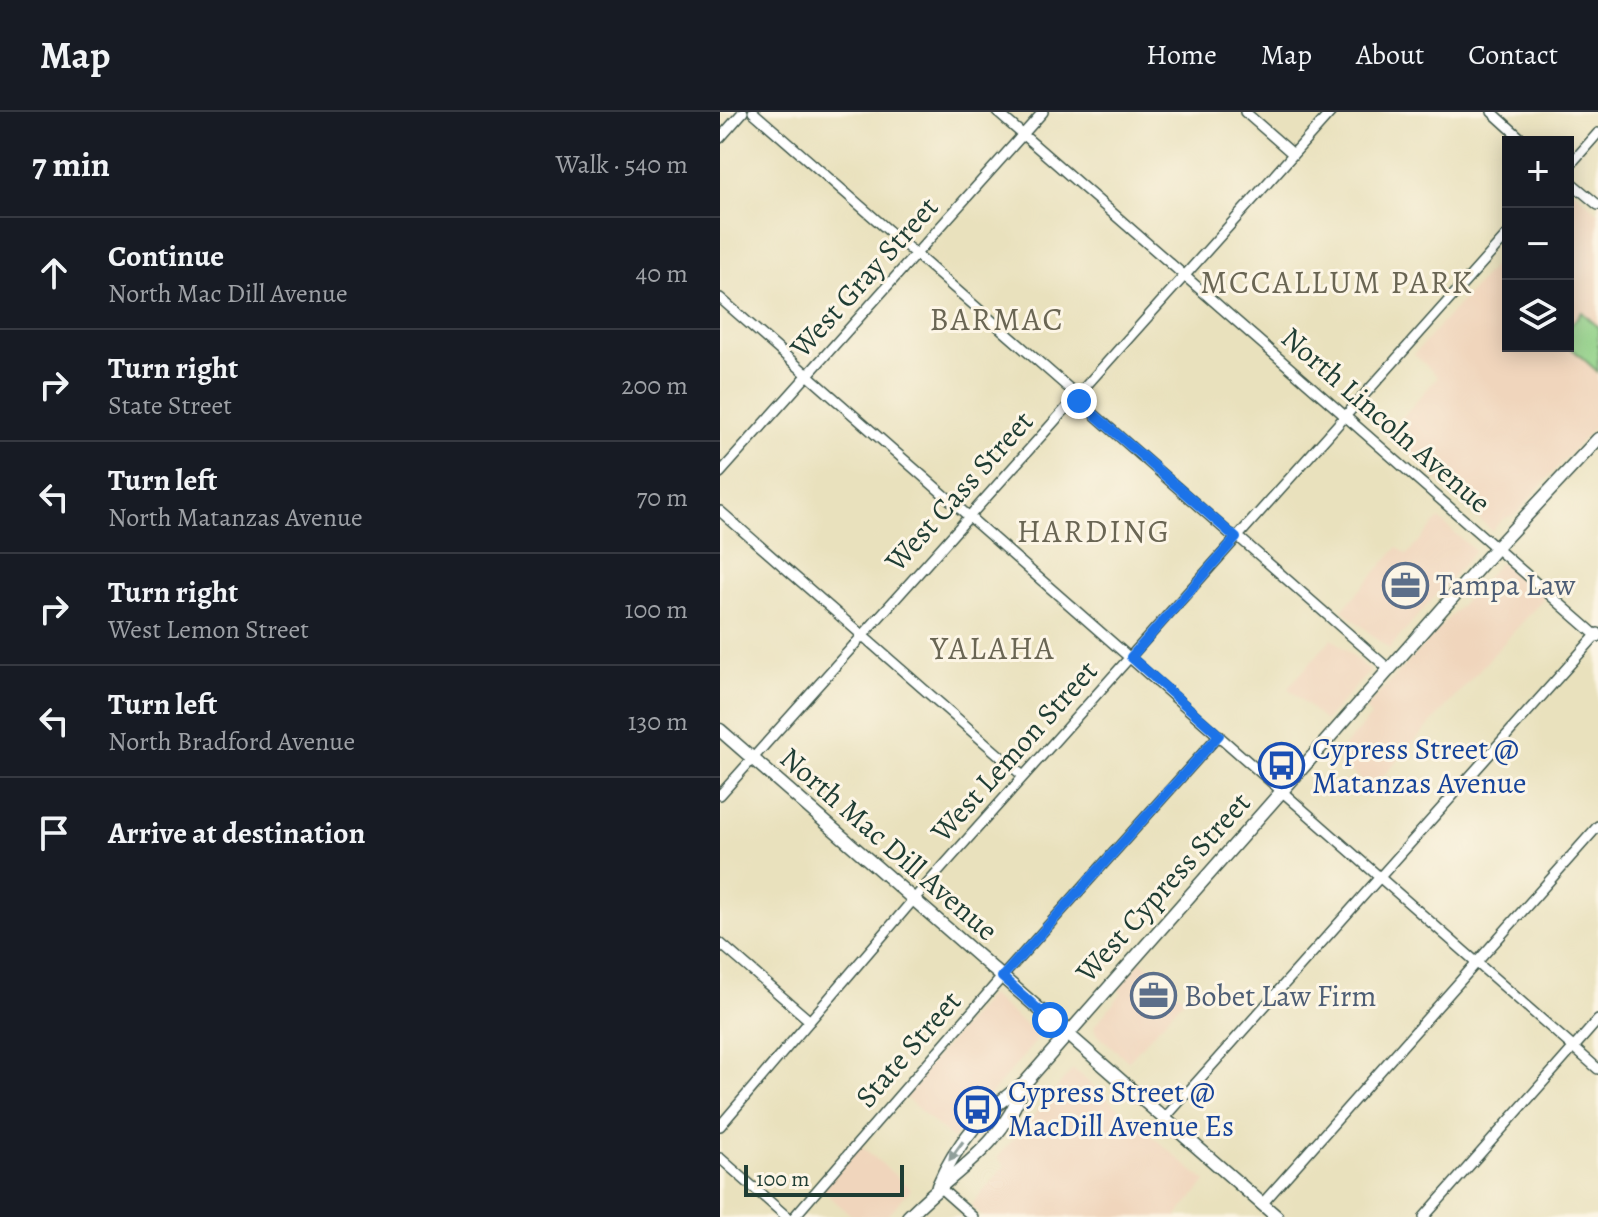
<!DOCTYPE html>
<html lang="en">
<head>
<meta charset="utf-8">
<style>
	body { margin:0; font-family:Alegreya,serif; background:#20242c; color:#f1f3f6 }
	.controls { position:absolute; right:24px; top:24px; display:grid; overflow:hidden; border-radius:0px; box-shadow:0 4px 20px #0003 }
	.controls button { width:72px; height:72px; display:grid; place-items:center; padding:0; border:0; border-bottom:2px solid #363941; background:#171b24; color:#f1f3f6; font:40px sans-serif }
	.scale { position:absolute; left:24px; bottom:20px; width:160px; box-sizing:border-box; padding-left:8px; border:4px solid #1f3d34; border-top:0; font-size:22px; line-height:28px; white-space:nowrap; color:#1f3d34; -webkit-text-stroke:6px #fcf5e5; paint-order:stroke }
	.stop { position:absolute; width:24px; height:24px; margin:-18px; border:6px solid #1a73e8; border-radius:50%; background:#fff }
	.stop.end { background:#1a73e8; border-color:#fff; box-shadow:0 2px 8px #0008 }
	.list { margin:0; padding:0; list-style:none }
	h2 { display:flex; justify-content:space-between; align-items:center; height:104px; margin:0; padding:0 32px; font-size:34px }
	h2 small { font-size:26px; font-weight:400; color:#9ea1a6 }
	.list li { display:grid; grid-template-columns:52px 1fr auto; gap:24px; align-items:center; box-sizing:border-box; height:112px; padding:0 32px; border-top:2px solid #363941 }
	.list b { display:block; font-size:30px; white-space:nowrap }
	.list p { margin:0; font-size:26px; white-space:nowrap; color:#9ea1a6 }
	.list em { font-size:26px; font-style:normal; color:#9ea1a6 }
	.icon { flex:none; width:44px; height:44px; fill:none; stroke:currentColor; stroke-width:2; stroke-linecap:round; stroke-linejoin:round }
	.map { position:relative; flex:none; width:878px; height:1105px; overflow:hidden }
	header { display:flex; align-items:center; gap:48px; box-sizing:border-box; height:112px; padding:0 40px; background:#171b24; border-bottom:2px solid #363941 }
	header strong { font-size:38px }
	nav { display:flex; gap:44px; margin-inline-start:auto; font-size:28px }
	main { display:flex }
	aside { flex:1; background:#171b24 }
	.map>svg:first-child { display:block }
	.built { fill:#f0d5bc }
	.garden { fill:#91d188; stroke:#58875e; stroke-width:2 }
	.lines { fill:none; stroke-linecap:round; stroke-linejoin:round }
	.street-casing { stroke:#3d5649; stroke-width:12 }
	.secondary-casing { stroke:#3d5649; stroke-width:15 }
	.street { stroke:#fff; stroke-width:9 }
	.secondary { stroke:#fff; stroke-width:12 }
	.oneway { fill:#8f9e9a }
	.route { stroke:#1a73e8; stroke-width:10 }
	.labels { text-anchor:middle; stroke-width:6; stroke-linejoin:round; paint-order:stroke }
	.street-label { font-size:30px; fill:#1f3d34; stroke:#fcf5e5 }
	.service-label { font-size:30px; fill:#4e5e75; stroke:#fcf5e5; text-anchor:start }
	.transit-label { font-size:30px; fill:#164399; stroke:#fcf5e5; text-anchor:start }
	.neighbourhood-label { font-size:32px; letter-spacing:2px; fill:#6a6654; stroke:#fcf5e5 }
</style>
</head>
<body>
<header>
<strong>Map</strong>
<nav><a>Home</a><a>Map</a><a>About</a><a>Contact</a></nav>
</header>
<main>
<aside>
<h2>7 min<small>Walk · 540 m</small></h2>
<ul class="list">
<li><svg class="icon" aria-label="ahead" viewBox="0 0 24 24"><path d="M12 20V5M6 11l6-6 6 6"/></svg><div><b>Continue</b><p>North Mac Dill Avenue</p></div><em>40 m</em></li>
<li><svg class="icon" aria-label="right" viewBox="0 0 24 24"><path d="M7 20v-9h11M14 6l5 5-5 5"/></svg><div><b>Turn right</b><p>State Street</p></div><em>200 m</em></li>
<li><svg class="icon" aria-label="left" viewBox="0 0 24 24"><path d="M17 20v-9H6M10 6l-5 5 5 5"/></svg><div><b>Turn left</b><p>North Matanzas Avenue</p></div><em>70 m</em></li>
<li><svg class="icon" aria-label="right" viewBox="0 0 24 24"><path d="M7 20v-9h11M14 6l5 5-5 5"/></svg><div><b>Turn right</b><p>West Lemon Street</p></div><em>100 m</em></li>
<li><svg class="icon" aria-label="left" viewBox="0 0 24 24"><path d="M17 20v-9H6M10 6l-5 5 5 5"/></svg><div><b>Turn left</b><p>North Bradford Avenue</p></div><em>130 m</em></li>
<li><svg class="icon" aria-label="arrive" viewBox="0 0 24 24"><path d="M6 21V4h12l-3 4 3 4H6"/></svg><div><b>Arrive at destination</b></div></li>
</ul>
</aside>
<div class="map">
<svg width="878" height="1105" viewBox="0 0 878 1105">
	<rect width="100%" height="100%" fill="#fcf5e5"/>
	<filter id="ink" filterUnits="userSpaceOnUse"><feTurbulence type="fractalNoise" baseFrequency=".0125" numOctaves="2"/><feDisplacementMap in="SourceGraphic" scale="16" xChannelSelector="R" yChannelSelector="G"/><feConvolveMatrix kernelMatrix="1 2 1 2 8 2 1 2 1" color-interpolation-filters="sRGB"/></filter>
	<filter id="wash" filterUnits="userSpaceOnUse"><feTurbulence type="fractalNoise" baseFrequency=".006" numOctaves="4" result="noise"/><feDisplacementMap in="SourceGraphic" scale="32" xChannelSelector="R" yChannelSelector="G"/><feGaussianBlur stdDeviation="1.8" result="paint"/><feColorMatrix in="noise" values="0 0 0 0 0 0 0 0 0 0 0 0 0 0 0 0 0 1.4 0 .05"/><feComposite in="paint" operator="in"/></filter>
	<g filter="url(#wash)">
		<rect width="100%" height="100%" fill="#e9e1bd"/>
		<path class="built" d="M848,74l30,26v210l-82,92 -13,5 -11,12 -105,-97 51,-57 -24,-23 94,-104v96h60z
			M719,407l36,32 -86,98 -47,-39 56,-63 9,8z
			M780,450l45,35 -174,193 -36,-34 36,-40 -6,-7z
			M612,526l38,33 -45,50 -37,-33z
			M421,848l43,39 -56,62 -32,-28 -2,-7 28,-33 -4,-4z
			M270,883l45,38 2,7 -84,99 -51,-44z
			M353,957l133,113 -30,35h-193l-12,-11 34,-41 -8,-7z
			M140,1033l51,44 -25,28h-33l-32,-28z"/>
		<path class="garden" d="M862,200l16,15v45l-30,-27v-17z"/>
	</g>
	<g filter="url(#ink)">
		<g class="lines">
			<defs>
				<path id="street" d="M33,0l318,278 8,11 150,132 13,7 148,130
					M277,0l601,525
					M525,0l48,42
					M772,0l33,30
					M0,26l23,-26
					M848,55l30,-34
					M848,68l30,25
					M0,186l878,771
					M0,361l323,-361
					M0,399l303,265
					M0,683l611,-683
					M0,831l90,78
					M443,1008l435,-487
					M0,1014l193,-226 595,-666
					M0,1046l67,59
					M218,1074l35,31
					M542,1092l336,-378
					M74,1105l208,-240 217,-242
					M704,1105l174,-197"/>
				<path id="secondary" d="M0,618l557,487
					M218,1074c18,-43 47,-76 86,-102l472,-536 102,-109
					M188,1105c46,-48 93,-67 116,-133"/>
			</defs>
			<use href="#street" class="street-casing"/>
			<use href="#secondary" class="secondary-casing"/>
			<use href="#street" class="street"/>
			<use href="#secondary" class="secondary"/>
		</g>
		<defs><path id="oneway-solid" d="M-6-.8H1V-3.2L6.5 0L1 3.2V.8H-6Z" transform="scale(2)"/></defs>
		<use class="oneway" href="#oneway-solid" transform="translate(236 1039) rotate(126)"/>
	</g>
	<g class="lines" filter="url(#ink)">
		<path class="route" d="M330,908l-48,-43 217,-242 -88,-78 105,-119 -157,-137"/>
	</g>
	<defs>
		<symbol id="office-ring" viewBox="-11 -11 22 22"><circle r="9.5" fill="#fcf5e5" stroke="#5c6f8a" stroke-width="1.5"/><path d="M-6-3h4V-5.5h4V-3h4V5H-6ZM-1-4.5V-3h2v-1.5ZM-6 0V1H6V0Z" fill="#5c6f8a"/></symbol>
		<symbol id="bus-ring" viewBox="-11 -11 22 22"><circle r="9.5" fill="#fcf5e5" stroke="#1a4fb4" stroke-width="1.5"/><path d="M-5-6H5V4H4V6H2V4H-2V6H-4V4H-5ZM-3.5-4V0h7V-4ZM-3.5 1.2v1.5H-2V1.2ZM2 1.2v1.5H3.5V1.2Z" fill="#1a4fb4"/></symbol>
	</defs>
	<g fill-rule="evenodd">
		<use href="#office-ring" x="660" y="448" width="51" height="51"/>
		<use href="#bus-ring" x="536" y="628" width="51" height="51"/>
		<use href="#office-ring" x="408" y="858" width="51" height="51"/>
		<use href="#bus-ring" x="232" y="972" width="51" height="51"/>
	</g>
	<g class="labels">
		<g class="street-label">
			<text transform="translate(144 165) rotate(-48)" y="10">West Gray Street</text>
			<text transform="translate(666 308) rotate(41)" y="10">North Lincoln Avenue</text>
			<text transform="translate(239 379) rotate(-48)" y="10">West Cass Street</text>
			<text transform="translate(294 639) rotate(-48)" y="10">West Lemon Street</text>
			<text transform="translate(169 732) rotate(41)" y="10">North Mac Dill Avenue</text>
			<text transform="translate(443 775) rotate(-48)" y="10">West Cypress Street</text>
			<text transform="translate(188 937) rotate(-49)" y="10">State Street</text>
		</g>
		<g class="service-label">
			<text x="716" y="483">Tampa Law</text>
			<text x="464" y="894">Bobet Law Firm</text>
		</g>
		<g class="transit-label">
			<text x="592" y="647">Cypress Street @<tspan x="592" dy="34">Matanzas Avenue</tspan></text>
			<text x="288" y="990">Cypress Street @<tspan x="288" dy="34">MacDill Avenue Es</tspan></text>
		</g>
		<g class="neighbourhood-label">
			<text x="617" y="181">MCCALLUM PARK</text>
			<text x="277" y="218">BARMAC</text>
			<text x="374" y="430">HARDING</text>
			<text x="273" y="547">YALAHA</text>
		</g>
	</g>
</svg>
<div class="controls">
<button>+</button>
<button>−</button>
<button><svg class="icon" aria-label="layers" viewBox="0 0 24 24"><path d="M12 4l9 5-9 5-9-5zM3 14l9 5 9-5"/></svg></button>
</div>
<div class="scale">100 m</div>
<div class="stop" style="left:330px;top:908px"></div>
<div class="stop end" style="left:359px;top:289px"></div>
</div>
</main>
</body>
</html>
